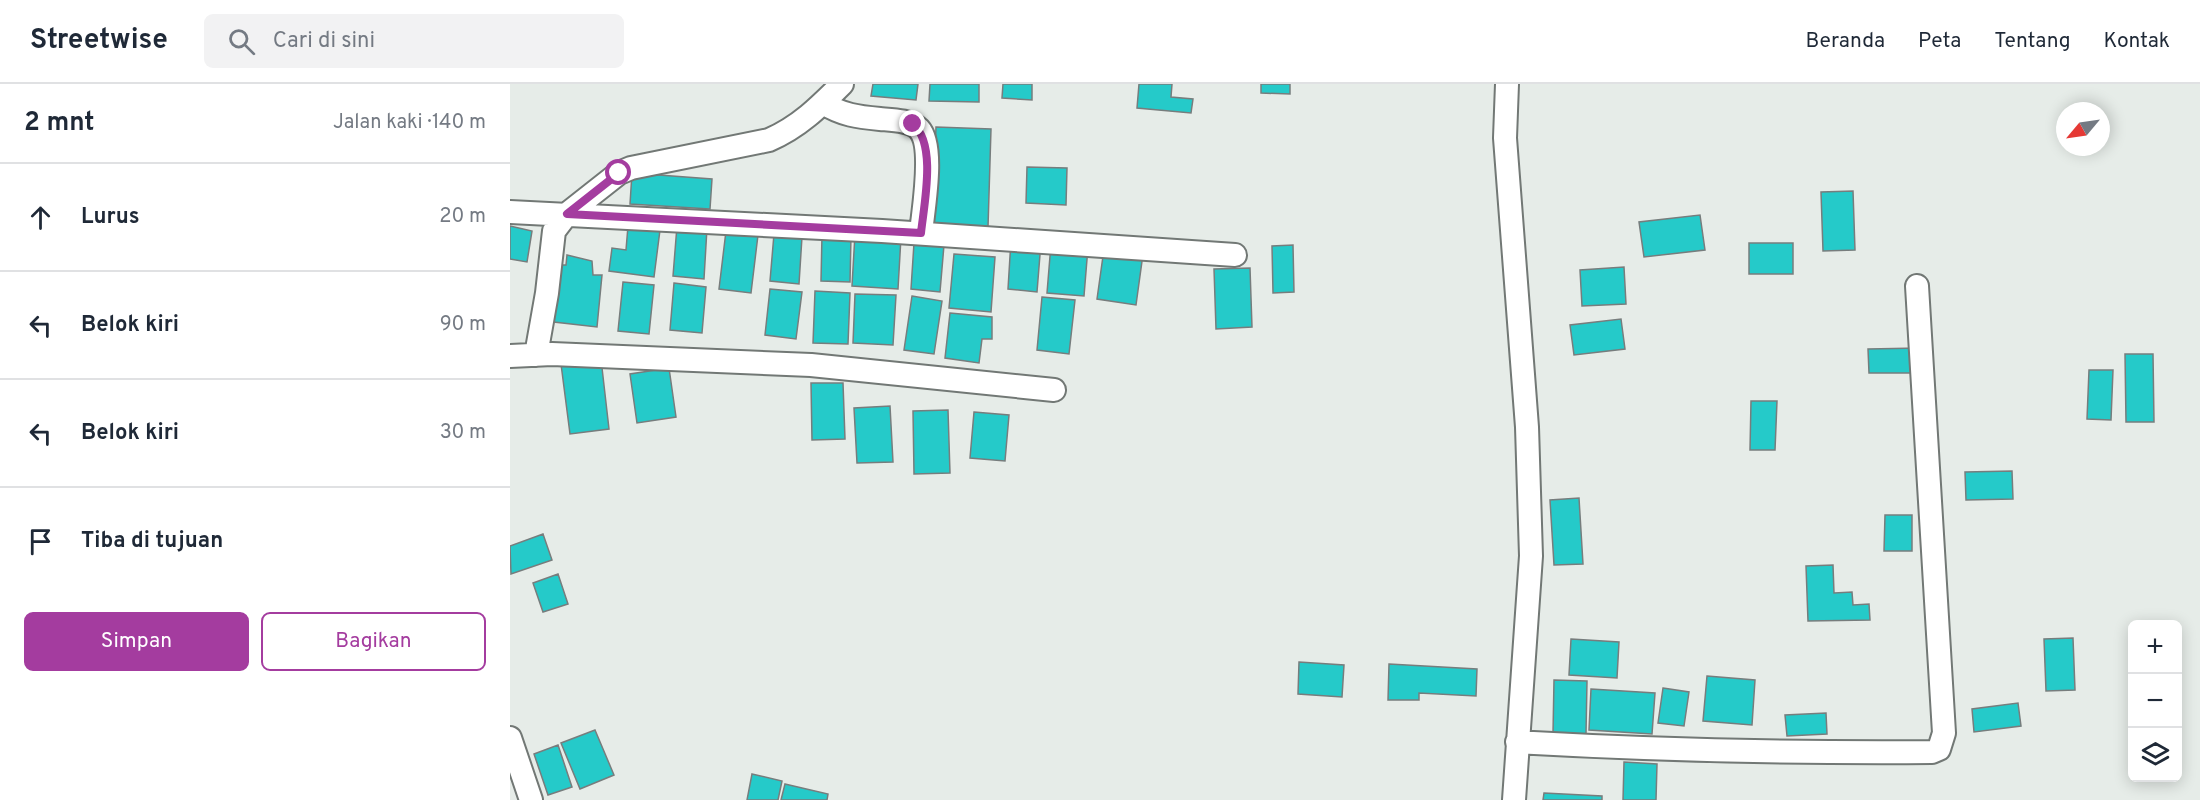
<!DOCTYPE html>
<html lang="id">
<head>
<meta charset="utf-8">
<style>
	body { margin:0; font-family:Overpass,sans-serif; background:#f2f2f3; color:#1f2937 }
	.controls { position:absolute; right:18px; bottom:18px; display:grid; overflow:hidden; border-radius:9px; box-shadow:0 3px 15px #0003 }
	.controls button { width:54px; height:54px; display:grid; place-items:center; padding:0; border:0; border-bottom:2px solid #e0e1e3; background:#fff; color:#1f2937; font:30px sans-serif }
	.compass { position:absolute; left:1546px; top:18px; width:54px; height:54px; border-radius:50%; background:#fff; box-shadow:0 3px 15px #0003; rotate:241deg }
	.stop { position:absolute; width:18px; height:18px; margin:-14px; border:4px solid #a43c9f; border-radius:50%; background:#fff }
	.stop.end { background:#a43c9f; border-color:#fff; box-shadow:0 2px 6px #0008 }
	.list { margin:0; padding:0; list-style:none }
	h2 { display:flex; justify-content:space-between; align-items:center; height:78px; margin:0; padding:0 24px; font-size:26px }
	h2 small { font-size:20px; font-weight:400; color:#747a83 }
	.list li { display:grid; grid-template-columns:39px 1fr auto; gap:18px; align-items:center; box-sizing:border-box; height:108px; padding:0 24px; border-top:2px solid #e0e1e3 }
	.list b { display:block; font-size:22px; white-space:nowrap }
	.list em { font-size:20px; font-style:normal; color:#747a83 }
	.actions { display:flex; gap:12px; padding:18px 24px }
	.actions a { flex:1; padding:14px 0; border:2px solid #a43c9f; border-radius:9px; text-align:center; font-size:21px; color:#a43c9f }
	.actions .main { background:#a43c9f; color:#fff }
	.icon { flex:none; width:33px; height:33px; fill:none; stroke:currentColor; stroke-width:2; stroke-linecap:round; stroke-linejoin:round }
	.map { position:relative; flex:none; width:1690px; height:716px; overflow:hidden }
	header { display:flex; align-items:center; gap:36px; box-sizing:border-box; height:84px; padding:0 30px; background:#fff; border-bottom:2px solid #e0e1e3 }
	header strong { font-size:28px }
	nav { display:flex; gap:33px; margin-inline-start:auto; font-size:21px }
	.search { width:420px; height:54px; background:#f2f2f3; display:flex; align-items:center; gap:15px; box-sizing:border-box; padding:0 21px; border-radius:9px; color:#747a83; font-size:22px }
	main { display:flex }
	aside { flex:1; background:#fff }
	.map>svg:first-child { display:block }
	.building { fill:#25cac9; stroke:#777d7d; stroke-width:1.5 }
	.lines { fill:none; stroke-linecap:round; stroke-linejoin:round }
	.street-casing { stroke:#727875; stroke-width:26 }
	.street { stroke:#fff; stroke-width:22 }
	.route { stroke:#a43c9f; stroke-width:8 }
</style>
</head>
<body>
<header>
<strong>Streetwise</strong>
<div class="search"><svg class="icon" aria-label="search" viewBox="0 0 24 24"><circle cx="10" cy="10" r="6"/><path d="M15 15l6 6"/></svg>Cari di sini</div>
<nav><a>Beranda</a><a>Peta</a><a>Tentang</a><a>Kontak</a></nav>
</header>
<main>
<aside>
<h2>2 mnt<small>Jalan kaki · 140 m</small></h2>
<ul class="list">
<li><svg class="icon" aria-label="ahead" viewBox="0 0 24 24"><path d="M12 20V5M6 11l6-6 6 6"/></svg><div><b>Lurus</b></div><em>20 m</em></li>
<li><svg class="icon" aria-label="left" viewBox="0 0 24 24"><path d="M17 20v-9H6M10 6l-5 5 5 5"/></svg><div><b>Belok kiri</b></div><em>90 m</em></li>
<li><svg class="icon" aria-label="left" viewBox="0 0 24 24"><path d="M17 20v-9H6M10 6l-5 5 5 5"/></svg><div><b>Belok kiri</b></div><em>30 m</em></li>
<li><svg class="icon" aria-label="arrive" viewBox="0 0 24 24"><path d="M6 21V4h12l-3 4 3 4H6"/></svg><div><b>Tiba di tujuan</b></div></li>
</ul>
<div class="actions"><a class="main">Simpan</a><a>Bagikan</a></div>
</aside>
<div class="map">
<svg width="1690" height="716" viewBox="0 0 1690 716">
	<rect width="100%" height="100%" fill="#e6ece8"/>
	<path class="building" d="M363,0h45l-2,16 -45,-4z
		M420,0h49v18l-50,-1z
		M493,0h29v16l-30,-2z
		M629,0h33l-1,13 22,2 -2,14 -54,-5z
		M751,0h29v10l-29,-1z
		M426,43l55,2 -3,98 -56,-3z
		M517,83l40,1 -1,37 -40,-2z
		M122,89l80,6 -2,30 -80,-5z
		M1343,107l2,59 -32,1 -2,-59z
		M1190,131l5,35 -61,7 -5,-35z
		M0,142l22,5 -5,31 -17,-3z
		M118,142l32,4 -6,47 -45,-6 3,-23 14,2z
		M167,142l30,2 -3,51 -31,-3z
		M216,147l32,4 -7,58 -32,-4z
		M264,150l28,3 -3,47 -29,-3z
		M345,150l46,3 -3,52 -46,-3z
		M312,151l29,1 -1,46 -29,-1z
		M501,156l30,2 -4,50 -29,-3z
		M404,159l30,2 -4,47 -29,-3z
		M1239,159h44v31h-44z
		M541,160l37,3 -4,49 -37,-3z
		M783,161l1,47 -21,1 -1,-47z
		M594,165l39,5 -7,51 -39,-6z
		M444,170l41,3 -4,55 -42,-4z
		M57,171l25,6 1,14h9l-5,52 -43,-5 5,-57h7z
		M1114,183l2,37 -44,2 -2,-36z
		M740,184l2,59 -36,2 -2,-60z
		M113,198l31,3 -5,49 -31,-3z
		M164,199l32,4 -4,46 -32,-3z
		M260,205l32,3 -6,47 -31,-4z
		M305,207l35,2 -2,51 -35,-1z
		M345,210l41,1 -3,50 -40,-2z
		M402,212l30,5 -8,53 -30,-4z
		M532,213l33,3 -6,54 -32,-4z
		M440,229l42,4v22h-10l-3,24 -34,-5z
		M1111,235l4,30 -51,6 -4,-30z
		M1409,264v25h-50l-1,-24z
		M1615,270h28l1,68h-28z
		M91,275l8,70 -39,5 -9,-70z
		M159,284l7,49 -39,6 -7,-49z
		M1579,286h24l-2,50 -24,-1z
		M301,299h32l2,56 -33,1z
		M1241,317h26l-2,49h-25z
		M380,322l3,56 -36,1 -3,-55z
		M438,326l2,63 -36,1 -1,-63z
		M464,328l35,3 -4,46 -35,-3z
		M1502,387l1,28 -47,1 -1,-28z
		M1069,414l4,66 -29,1 -4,-65z
		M1375,431h27v36h-28z
		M33,450l9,26 -41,14 -1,-28z
		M1323,481l1,28 18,-1 1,13 16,-1 1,16 -62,1 -2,-55z
		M48,490l10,30 -25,8 -10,-29z
		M1563,554l2,52 -29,1 -2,-52z
		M1061,555l48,3 -2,36 -48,-3z
		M789,578l45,3 -2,32 -44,-3z
		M879,580l88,5 -1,27 -57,-3v7h-31z
		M1197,592l48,4 -3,45 -49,-4z
		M1044,596l33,1 -1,53 -33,-1z
		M1153,604l26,4 -5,34 -26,-3z
		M1081,605l64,4 -3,41 -63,-4z
		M1508,619l3,23 -47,6 -2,-23z
		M1316,629l1,21 -40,2 -2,-21z
		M85,646l19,45 -34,14 -19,-46z
		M48,661l14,42 -24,8 -14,-41z
		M1114,678l33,2 -1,36h-33z
		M242,690l30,7 -4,19h-31z
		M275,700l43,10 -1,6h-46z
		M1034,709l58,3v4h-59z"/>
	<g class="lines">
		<defs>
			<path id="street" d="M997,0l-2,54 22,289 4,129 -17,244
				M313,19c19,12 35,14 57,16 12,1 30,1 39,10 16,17 4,81 2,104
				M0,128l372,19 353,24
				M26,271l11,-62 7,-62 13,-17 52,-41 12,-5 138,-28c30,-13 50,-33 73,-56
				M0,272l42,-2 259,11 243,25
				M0,654l21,62
				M1007,658c139,8 277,11 415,10l7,-3 5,-16 -27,-447"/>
		</defs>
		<use href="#street" class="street-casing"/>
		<use href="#street" class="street"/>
	</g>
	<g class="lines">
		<path class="route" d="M109,89l-52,41 354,19c3,-29 16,-89 -8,-109"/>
	</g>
</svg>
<div class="controls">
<button>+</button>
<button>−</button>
<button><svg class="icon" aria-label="layers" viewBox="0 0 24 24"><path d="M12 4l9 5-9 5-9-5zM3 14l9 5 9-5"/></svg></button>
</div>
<svg class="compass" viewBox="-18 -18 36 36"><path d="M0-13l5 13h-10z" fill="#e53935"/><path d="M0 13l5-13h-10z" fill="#747a83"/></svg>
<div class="stop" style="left:109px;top:89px"></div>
<div class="stop end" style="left:403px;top:40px"></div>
</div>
</main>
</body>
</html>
